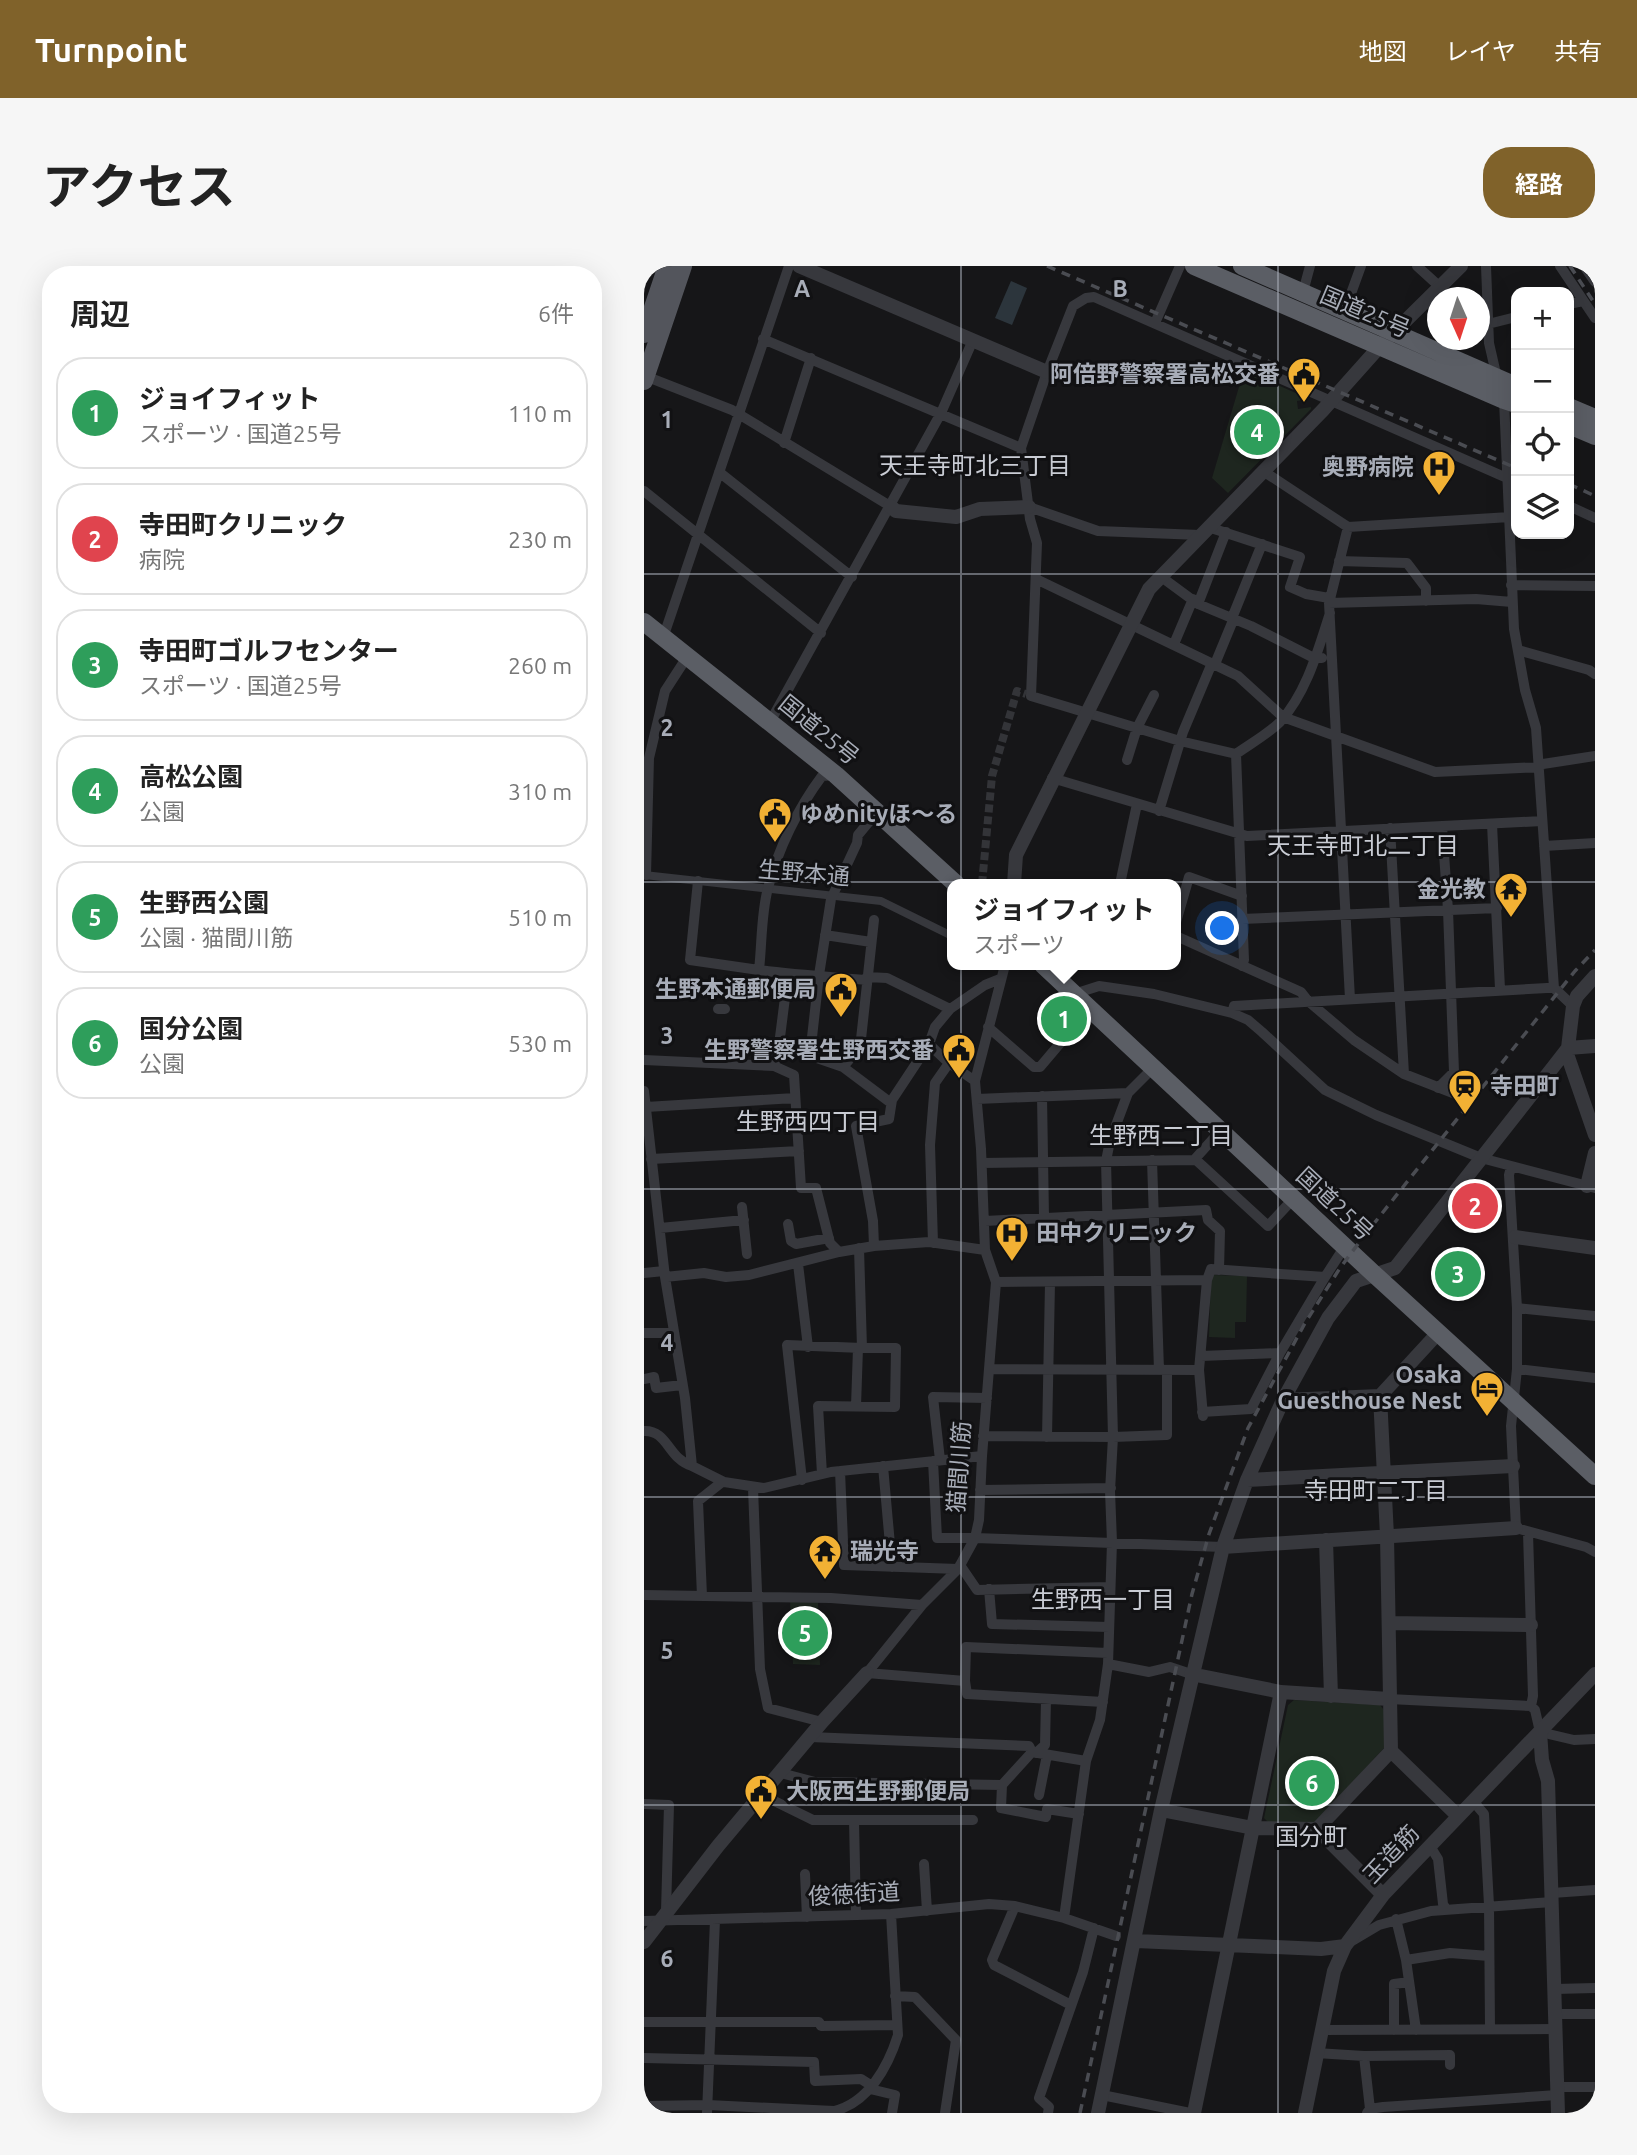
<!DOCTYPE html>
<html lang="ja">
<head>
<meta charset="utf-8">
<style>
	body { margin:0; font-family:Ubuntu,"Noto Sans JP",sans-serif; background:#f6f6f6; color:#222 }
	.controls { position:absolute; right:21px; top:21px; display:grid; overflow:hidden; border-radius:14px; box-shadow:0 7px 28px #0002 }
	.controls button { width:63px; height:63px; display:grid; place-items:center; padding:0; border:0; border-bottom:2px solid #e0e0e0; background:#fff; color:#222; font:35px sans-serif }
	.compass { position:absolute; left:783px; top:21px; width:63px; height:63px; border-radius:50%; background:#fff; box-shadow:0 7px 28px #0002; rotate:177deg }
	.you { position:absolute; left:579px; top:663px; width:24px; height:24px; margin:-18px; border:5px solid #fff; border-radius:50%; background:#1a73e8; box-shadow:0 0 0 10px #1a73e833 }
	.badge { display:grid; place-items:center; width:46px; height:46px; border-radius:50%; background:#80622a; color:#fff; font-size:23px; font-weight:700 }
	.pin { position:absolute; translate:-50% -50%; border:4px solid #fff; box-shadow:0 2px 7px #0006 }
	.popup { position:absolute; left:303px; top:613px; width:234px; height:91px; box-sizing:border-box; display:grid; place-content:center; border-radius:14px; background:#fff; filter:drop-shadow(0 2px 5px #0005); font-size:23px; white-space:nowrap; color:#767676 }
	.popup b { font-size:26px; color:#222 }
	.popup::after { content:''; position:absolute; left:50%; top:100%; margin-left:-14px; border:14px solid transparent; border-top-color:#fff }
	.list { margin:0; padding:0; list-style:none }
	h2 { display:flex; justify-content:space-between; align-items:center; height:91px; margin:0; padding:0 28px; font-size:30px }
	h2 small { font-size:23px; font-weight:400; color:#767676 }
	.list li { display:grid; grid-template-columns:46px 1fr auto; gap:21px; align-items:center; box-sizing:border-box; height:112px; margin:0 14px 14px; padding:0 14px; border:2px solid #e0e0e0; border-radius:28px }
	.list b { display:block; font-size:26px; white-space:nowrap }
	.list p { margin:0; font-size:23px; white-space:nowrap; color:#767676 }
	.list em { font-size:23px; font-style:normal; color:#767676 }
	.icon { flex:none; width:38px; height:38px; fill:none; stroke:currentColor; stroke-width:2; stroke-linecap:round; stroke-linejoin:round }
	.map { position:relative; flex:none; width:951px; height:1847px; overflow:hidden; border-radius:28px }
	header { display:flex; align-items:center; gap:42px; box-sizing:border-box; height:98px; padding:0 35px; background:#80622a; color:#fff }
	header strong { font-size:33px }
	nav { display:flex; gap:38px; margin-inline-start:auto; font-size:24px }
	.intro { display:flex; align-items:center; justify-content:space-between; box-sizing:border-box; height:168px; padding:0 42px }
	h1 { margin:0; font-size:49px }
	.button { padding:18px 32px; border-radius:28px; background:#80622a; color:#fff; font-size:24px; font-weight:700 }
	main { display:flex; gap:42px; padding:0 42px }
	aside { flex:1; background:#fff; border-radius:28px; box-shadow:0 7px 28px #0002 }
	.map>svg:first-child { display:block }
	.green { fill:#1e261f }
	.water { fill:#2c353c }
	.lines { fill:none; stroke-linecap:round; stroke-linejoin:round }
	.pedestrian-tunnel { stroke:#333438; stroke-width:8; stroke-dasharray:8 4; stroke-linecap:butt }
	.pedestrian { stroke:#37383d; stroke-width:8 }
	.minor { stroke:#37383d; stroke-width:10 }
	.tertiary { stroke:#37383d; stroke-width:14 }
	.primary { stroke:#53555c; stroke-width:18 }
	.trunk { stroke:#5b5e65; stroke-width:18 }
	.rail { stroke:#4a4c52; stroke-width:3.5; stroke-dasharray:9 7; stroke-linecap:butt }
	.grid { fill:none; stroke:#a8adb8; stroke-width:2; stroke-opacity:0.55 }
	.labels { text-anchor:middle; stroke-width:6; stroke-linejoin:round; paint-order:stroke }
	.street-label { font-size:23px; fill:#a8adb8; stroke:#111113 }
	.poi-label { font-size:23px; font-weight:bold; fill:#a8adb8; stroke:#111113; text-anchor:end }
	.neighbourhood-label { font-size:24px; fill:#c9ccd4; stroke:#111113 }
	.grid-label { font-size:23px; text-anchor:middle; font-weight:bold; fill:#a8adb8; stroke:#111113; stroke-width:6; stroke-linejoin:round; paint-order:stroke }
</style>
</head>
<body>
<header>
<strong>Turnpoint</strong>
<nav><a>地図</a><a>レイヤ</a><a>共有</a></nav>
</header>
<div class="intro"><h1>アクセス</h1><a class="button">経路</a></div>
<main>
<aside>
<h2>周辺<small>6件</small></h2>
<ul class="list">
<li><span class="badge" style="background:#2e9e5b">1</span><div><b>ジョイフィット</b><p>スポーツ · 国道25号</p></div><em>110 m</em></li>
<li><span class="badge" style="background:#e0444e">2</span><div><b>寺田町クリニック</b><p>病院</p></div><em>230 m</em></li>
<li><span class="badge" style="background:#2e9e5b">3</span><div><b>寺田町ゴルフセンター</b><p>スポーツ · 国道25号</p></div><em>260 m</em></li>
<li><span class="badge" style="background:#2e9e5b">4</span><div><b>高松公園</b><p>公園</p></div><em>310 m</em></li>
<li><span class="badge" style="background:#2e9e5b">5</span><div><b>生野西公園</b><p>公園 · 猫間川筋</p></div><em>510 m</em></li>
<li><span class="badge" style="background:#2e9e5b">6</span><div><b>国分公園</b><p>公園</p></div><em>530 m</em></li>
</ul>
</aside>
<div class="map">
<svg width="951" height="1847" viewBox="0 0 951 1847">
	<rect width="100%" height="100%" fill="#161618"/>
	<path class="green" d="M600,104l65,29 -12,2 1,8 13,-2v2l-83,84 -16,-15z
		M567,1009l36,1 -1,46h-11v16l-26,-1z
		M146,1335h28l2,64 -27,-1z
		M650,1434l86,5 4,5v38l-69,75 -47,-1 -4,-4 24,-113z"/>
	<path class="water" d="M367,15l16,7 -15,37 -17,-7z"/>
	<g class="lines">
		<path class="pedestrian-tunnel" d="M338,618l10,-108 25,-85 9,3"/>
		<path class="pedestrian" d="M0,609l237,26 71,35"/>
		<path class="minor" d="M773,0l23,21
			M842,0l3,77 8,35
			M916,0l35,52
			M940,0l11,16
			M659,26l7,-26
			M925,38l14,-3
			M701,44l16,-44
			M511,57l25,-57
			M844,58l28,-7
			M119,73l258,109
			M1,110l87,34 158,96
			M860,134l10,229 11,61 11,38 18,260
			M140,177l27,-85
			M619,205l85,56 162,-10
			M75,206l133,105
			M0,225l177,142
			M925,240l26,12
			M385,241l69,24 102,4
			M564,261l92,30 -10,30 16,7 23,4
			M704,261l-19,76 21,396
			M695,295l68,2 19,25v13
			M516,310l38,28 53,22 63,32h8
			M392,313l202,97 45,41 152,55 104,-5 4,-3 52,-8
			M867,319l84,1
			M685,337l147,-4 36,3
			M554,338l28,-72
			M686,347c-12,37 -23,79 -50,109 -12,12 -30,22 -44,32l-56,-13 -149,-45 6,-153 -7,-24 -9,-71 26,-76 26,-66 13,-8 8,-1 422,185
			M588,352l30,-74
			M19,372l126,-372
			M530,378l19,-45
			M874,384l71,20 6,4
			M571,398l19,-46
			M126,456l171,-309 32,-73
			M592,488l8,206 -2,6
			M483,494l10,-32 17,-33
			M192,509l-14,1c-24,32 -44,73 -54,112 -7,26 -6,56 -9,82 36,5 72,7 108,10
			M408,512l195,58 295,-15
			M515,545l24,-79 29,-69
			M848,558l8,165
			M746,562l14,246
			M900,580l51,-3
			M2,609l3,-117 16,-67 22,-34
			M54,615l-8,79 69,10
			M476,618l17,-80
			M598,653l255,-11
			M532,656l13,-45 53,19
			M181,669l46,7
			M532,670l125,56 7,9 46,39 50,34 54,21
			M223,711l20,1 63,31
			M430,728l25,-8 55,8 78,19 16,7 14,12 63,58 51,25 105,43 114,30
			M74,743h7
			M588,747l2,-7 313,-18h7l19,18
			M344,761l46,40h6l50,-59
			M285,778l20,19 26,18
			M135,779l9,-71
			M166,789l9,-80 12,-76 26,-56 1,-8 19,-23
			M0,794l130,6 5,-21 64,22 48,36
			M130,800l20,9 7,113h15l14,55 9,9
			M199,801l10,-12 8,-16 13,-119
			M794,822l16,-16 -6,-162 -6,-84
			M0,825l21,186 20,121 7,68 32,16 40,6 67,-16 151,-16
			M398,830l2,121
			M333,833l151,-6
			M2,841l149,-9
			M7,893l148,-8
			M551,893l73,67 26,-28
			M508,894l7,210
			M338,897l212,-3 27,-30
			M867,901l-2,8 8,133v61l-6,57 5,102 70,19 9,5
			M98,941l5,47
			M341,955l221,-11 2,10 12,11 -1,39
			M144,958l3,17 5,3 33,-6
			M16,962l84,-8
			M289,977l-3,-98 5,-62 14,-20
			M230,980l-1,-25 -17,-95 33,-7 3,-19 37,-56 6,-17 15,-18 35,-24 15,-6
			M154,998l10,83
			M0,1007l20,-2
			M21,1011l39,-4 22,4 23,-2 90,-23 35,-6 55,-4 56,8
			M352,1016l211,-2
			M873,1042l78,8
			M0,1067h29
			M557,1090l79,-3 45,-76
			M345,1103l210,1 8,-90 4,-11 114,8 20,-31
			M873,1103l78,9
			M555,1104l4,46
			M0,1113l10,-2 2,11 26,-3
			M212,1140l2,-58
			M558,1146l49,-3 29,-56
			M0,1165c24,-1 24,28 48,35
			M339,1170l130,1 54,-2v-65
			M403,1171l3,-154
			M296,1194l-7,-63 54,1
			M289,1195l4,77h38l248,9
			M239,1200l9,101
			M196,1205l4,94 114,4
			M178,1208l-4,-68 77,1 1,-59h-34
			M158,1214l-15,-135 75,3 -3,-100
			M109,1222l7,181 8,39 54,14
			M336,1224l131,-2
			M884,1267l5,163 -2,10
			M316,1299l17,25 133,-3
			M345,1323l3,35 117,3
			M0,1329l187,3 91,7
			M58,1330l-4,-95 24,-19
			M464,1398l41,8 21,-5 21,7
			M223,1407l55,-68 36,-36 17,-31 4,-18 3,-64 14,-174 -11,-32 -4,-101 -6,-68 30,-116
			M223,1407l98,8 1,-34 142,6
			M321,1415l2,13 136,8
			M745,1433l142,7 4,4 5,22 34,8 21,-1
			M166,1471l219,9 3,6 54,9
			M392,1487l9,-8 1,-46
			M137,1507l34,9 187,3 30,-33
			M358,1519l-1,23 45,9 1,-8 32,5
			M118,1529l51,25h160
			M395,1529l8,-40
			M829,1535l11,13 5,91 1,124
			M0,1538l25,1 -3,106
			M210,1554l2,95
			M786,1580l8,13 5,45 3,5
			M280,1598l3,47
			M161,1608l2,43
			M908,1627l43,-3
			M371,1640l-23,54 2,5 77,40
			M420,1652l22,-157 14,-41 8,-56 4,-122 -2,-51 3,-54 -7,-276 4,-20 18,-48 25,-25
			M752,1653l10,41
			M0,1655l247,-7 98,-10 26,2 49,12 52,18
			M708,1675l27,-16 52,-14 121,-9
			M911,1723l40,-1
			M251,1730l20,1 41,43 -11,73
			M911,1748h40
			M0,1756h175l2,4 75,-1
			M677,1764l235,-1
			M750,1764v-46l15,-2
			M772,1764l-10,-70 44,-7 39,3
			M672,1787l48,3 6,53
			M720,1790l86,-1v10
			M0,1792l170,4 1,19 46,-2 11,7
			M914,1821h37
			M226,1823l25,6 -3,18
			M458,1829l88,18
			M0,1840l64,-1 126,6c34,-8 54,-44 64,-76l-7,-121
			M63,1847l8,-193
			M404,1847l1,-6 -10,-9 44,-126 11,-44
			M723,1847l3,-4 13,-2 174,-12"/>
		<path class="tertiary" d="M155,0l248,106
			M246,240l6,5 60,6 24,-8 49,-2
			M370,618l2,-29 133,-266 174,-179 58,-65 80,-79
			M924,782l27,-2
			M922,785l29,84
			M943,920l8,-33
			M871,971l80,11
			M794,1067l-58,63 7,140 4,215 67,65
			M639,1134l97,-4
			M603,1214l266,-14
			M682,1274l5,156
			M579,1281l293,-19
			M746,1357l141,2
			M547,1408l90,18 108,7
			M896,1466l2,28 6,21 10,332
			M517,1544l92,18 64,1 66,66
			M673,1563l74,-78
			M492,1675l185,8 24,-3
			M0,1676l74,-96 104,-124 45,-49
			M454,1847l63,-303 62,-263 24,-67 36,-80 45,-82 28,-37 39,-13 159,-202 14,-18 5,-42 4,-10 18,-20
			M550,1847l87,-421
			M661,1847l29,-142 11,-25 38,-51 212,-221"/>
		<path class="primary" d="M0,68l23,-68
			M0,115l39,-115"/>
		<path class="trunk" d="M550,0l310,134 12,4
			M598,0l274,120
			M925,141l26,11
			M925,159l26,11
			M0,356l192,153 120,109
			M399,699l331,309 221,202"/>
		<path class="rail" d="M403,0l469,202
			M926,0l25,38
			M925,218l26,12
			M436,1847l112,-519 17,-60 39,-106 57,-105 35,-55 24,-32 211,-265 20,-21"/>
	</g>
	<path class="grid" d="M317,0v1847M634,0v1847M0,308h951M0,616h951M0,923h951M0,1231h951M0,1539h951"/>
	<defs>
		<symbol id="civic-pin" viewBox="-11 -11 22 30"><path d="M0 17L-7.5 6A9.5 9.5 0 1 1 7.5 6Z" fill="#f2b134" stroke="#111113"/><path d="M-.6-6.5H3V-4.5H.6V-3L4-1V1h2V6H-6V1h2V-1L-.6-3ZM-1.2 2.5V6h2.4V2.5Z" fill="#111"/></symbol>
		<symbol id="hospital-pin" viewBox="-11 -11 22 30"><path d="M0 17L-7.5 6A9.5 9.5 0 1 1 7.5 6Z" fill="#f2b134" stroke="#111113"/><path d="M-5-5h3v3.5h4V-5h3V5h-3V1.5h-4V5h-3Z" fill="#111"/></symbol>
		<symbol id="temple-pin" viewBox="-11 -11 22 30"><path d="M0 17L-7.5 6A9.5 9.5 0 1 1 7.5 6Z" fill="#f2b134" stroke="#111113"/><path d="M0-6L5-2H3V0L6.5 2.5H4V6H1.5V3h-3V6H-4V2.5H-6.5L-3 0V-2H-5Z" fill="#111"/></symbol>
		<symbol id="station-pin" viewBox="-11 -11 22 30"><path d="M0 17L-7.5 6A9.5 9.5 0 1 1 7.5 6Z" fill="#f2b134" stroke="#111113"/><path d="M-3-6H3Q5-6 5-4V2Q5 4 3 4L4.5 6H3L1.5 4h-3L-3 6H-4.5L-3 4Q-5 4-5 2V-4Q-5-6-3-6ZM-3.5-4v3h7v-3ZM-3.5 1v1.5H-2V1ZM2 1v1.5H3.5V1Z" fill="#111"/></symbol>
		<symbol id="hotel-pin" viewBox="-11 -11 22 30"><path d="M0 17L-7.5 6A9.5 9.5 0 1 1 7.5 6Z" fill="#f2b134" stroke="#111113"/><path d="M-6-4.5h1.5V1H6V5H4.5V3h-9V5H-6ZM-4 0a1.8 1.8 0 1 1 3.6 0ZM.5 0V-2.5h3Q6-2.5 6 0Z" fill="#111"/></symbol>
	</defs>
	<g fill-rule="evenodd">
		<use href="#civic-pin" x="641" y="89" width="38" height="52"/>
		<use href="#hospital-pin" x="776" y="182" width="38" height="52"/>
		<use href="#civic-pin" x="112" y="529" width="38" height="52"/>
		<use href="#temple-pin" x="848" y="604" width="38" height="52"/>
		<use href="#civic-pin" x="178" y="704" width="38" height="52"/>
		<use href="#civic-pin" x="296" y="765" width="38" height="52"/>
		<use href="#station-pin" x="802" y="801" width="38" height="52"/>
		<use href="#hospital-pin" x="349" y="948" width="38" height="52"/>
		<use href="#hotel-pin" x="824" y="1103" width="38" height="52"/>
		<use href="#temple-pin" x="162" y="1266" width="38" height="52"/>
		<use href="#civic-pin" x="98" y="1506" width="38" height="52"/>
	</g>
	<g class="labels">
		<g class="street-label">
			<text transform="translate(721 46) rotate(23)" y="8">国道25号</text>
			<text transform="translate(175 464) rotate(39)" y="8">国道25号</text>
			<text transform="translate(160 607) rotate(5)" y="8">生野本通</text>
			<text transform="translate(691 938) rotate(43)" y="8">国道25号</text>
			<text transform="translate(315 1201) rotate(-86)" y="8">猫間川筋</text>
			<text transform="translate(747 1588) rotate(-47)" y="8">玉造筋</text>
			<text transform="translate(210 1628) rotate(-3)" y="8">俊徳街道</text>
		</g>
		<g class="poi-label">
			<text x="636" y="116">阿倍野警察署高松交番</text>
			<text x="770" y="209">奥野病院</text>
			<text x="156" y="556" text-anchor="start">ゆめnityほ〜る</text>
			<text x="842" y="631">金光教</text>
			<text x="172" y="731">生野本通郵便局</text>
			<text x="290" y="792">生野警察署生野西交番</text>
			<text x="846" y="828" text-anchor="start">寺田町</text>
			<text x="392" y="975" text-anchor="start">田中クリニック</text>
			<text x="818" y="1117">Osaka<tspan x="818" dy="26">Guesthouse Nest</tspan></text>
			<text x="206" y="1293" text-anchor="start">瑞光寺</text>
			<text x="142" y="1533" text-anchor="start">大阪西生野郵便局</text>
		</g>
		<g class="neighbourhood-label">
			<text x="331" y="208">天王寺町北三丁目</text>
			<text x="719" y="588">天王寺町北二丁目</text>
			<text x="164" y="864">生野西四丁目</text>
			<text x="517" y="878">生野西二丁目</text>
			<text x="732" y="1233">寺田町二丁目</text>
			<text x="459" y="1342">生野西一丁目</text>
			<text x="667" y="1579">国分町</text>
		</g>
	</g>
	<g class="grid-label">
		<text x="158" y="31">A</text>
		<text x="476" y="31">B</text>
		<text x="23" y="162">1</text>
		<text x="23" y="470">2</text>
		<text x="23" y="778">3</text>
		<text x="23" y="1085">4</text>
		<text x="23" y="1393">5</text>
		<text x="23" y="1701">6</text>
	</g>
</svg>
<div class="controls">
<button>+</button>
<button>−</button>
<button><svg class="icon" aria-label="locate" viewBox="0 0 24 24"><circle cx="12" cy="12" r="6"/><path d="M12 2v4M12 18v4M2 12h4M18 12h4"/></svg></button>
<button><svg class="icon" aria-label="layers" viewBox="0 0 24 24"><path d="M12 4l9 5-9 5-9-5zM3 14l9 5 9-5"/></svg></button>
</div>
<svg class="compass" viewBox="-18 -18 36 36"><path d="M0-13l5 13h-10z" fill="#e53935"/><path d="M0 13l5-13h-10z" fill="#767676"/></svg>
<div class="you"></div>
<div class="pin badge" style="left:420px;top:753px;background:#2e9e5b">1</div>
<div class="popup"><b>ジョイフィット</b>スポーツ</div>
<div class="pin badge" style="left:831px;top:940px;background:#e0444e">2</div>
<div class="pin badge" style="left:814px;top:1008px;background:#2e9e5b">3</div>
<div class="pin badge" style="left:613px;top:166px;background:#2e9e5b">4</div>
<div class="pin badge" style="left:161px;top:1367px;background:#2e9e5b">5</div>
<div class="pin badge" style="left:668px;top:1517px;background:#2e9e5b">6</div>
</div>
</main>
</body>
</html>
